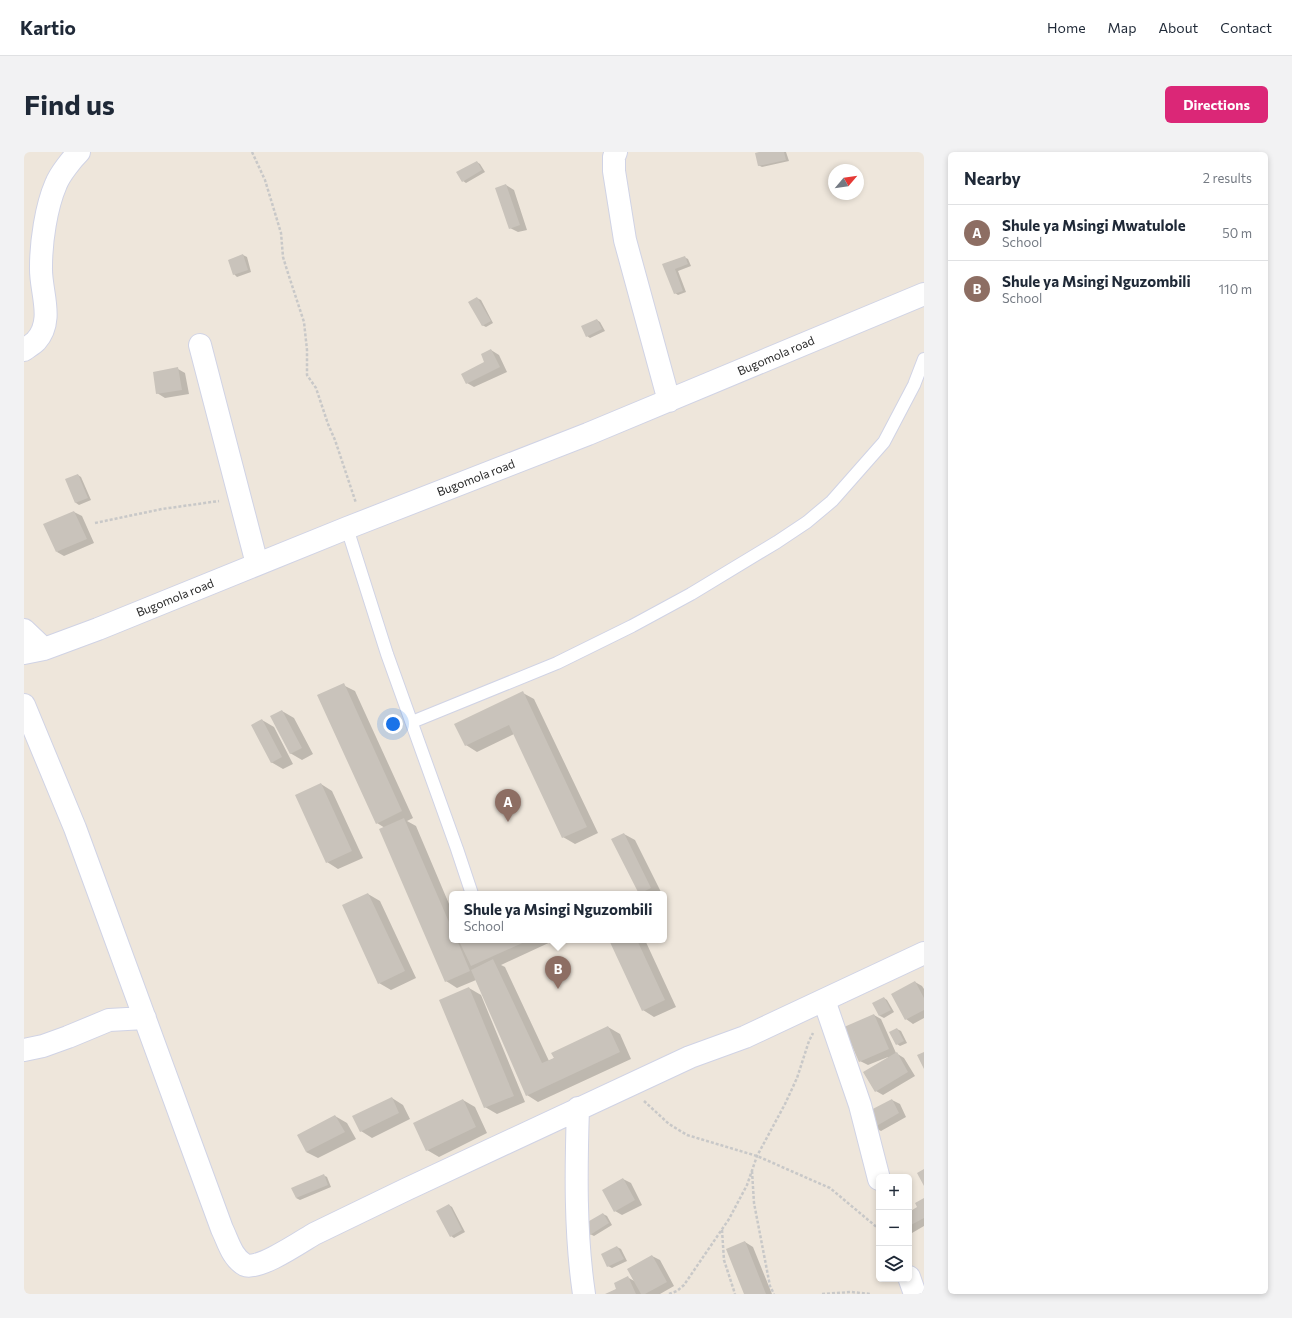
<!DOCTYPE html>
<html lang="en">
<head>
<meta charset="utf-8">
<style>
	body { margin:0; font-family:Commissioner,sans-serif; background:#f2f2f3; color:#1f2937 }
	.controls { position:absolute; right:12px; bottom:12px; display:grid; overflow:hidden; border-radius:6px; box-shadow:0 2px 6px #0003 }
	.controls button { width:36px; height:36px; display:grid; place-items:center; padding:0; border:0; border-bottom:1px solid #e0e1e3; background:#fff; color:#1f2937; font:20px sans-serif }
	.compass { position:absolute; left:804px; top:12px; width:36px; height:36px; border-radius:50%; background:#fff; box-shadow:0 2px 6px #0003; rotate:61deg }
	.you { position:absolute; left:369px; top:572px; width:14px; height:14px; margin:-10px; border:3px solid #fff; border-radius:50%; background:#1a73e8; box-shadow:0 0 0 6px #1a73e833 }
	.badge { display:grid; place-items:center; width:26px; height:26px; border-radius:50%; background:#db2777; color:#fff; font-size:13px; font-weight:700 }
	.pin { position:absolute; translate:-50% -33px; filter:drop-shadow(0 1px 2px #0008) }
	.pin::after { content:''; position:absolute; top:21px; width:14px; height:12px; background:inherit; clip-path:polygon(0 0,100% 0,50% 100%) }
	.popup { position:absolute; left:425px; top:739px; width:218px; height:52px; box-sizing:border-box; display:grid; place-content:center; border-radius:6px; background:#fff; filter:drop-shadow(0 1px 3px #0005); font-size:13px; white-space:nowrap; color:#747a83 }
	.popup b { font-size:15px; color:#1f2937 }
	.popup::after { content:''; position:absolute; left:50%; top:100%; margin-left:-8px; border:8px solid transparent; border-top-color:#fff }
	.list { margin:0; padding:0; list-style:none }
	h2 { display:flex; justify-content:space-between; align-items:center; height:52px; margin:0; padding:0 16px; font-size:17px }
	h2 small { font-size:13px; font-weight:400; color:#747a83 }
	.list li { display:grid; grid-template-columns:26px 1fr auto; gap:12px; align-items:center; box-sizing:border-box; height:56px; padding:0 16px; border-top:1px solid #e0e1e3 }
	.list b { display:block; font-size:15px; white-space:nowrap }
	.list p { margin:0; font-size:13px; white-space:nowrap; color:#747a83 }
	.list em { font-size:13px; font-style:normal; color:#747a83 }
	.icon { flex:none; width:22px; height:22px; fill:none; stroke:currentColor; stroke-width:2; stroke-linecap:round; stroke-linejoin:round }
	.map { position:relative; flex:none; width:900px; height:1142px; overflow:hidden; border-radius:6px }
	header { display:flex; align-items:center; gap:24px; box-sizing:border-box; height:56px; padding:0 20px; background:#fff; border-bottom:1px solid #e0e1e3 }
	header strong { font-size:19px }
	nav { display:flex; gap:22px; margin-inline-start:auto; font-size:14px }
	.intro { display:flex; align-items:center; justify-content:space-between; box-sizing:border-box; height:96px; padding:0 24px }
	h1 { margin:0; font-size:28px }
	.button { padding:10px 18px; border-radius:6px; background:#db2777; color:#fff; font-size:14px; font-weight:700 }
	main { display:flex; gap:24px; padding:0 24px }
	aside { flex:1; background:#fff; border-radius:6px; box-shadow:0 2px 6px #0003 }
	.map>svg:first-child { display:block }
	.shadow { fill:#0003 }
	.building { fill:#c9c3bb }
	.lines { fill:none; stroke-linecap:round; stroke-linejoin:round }
	.lane-casing { stroke:#d0d3e5; stroke-width:14 }
	.street-casing { stroke:#d0d3e5; stroke-width:24 }
	.path { stroke:#c8c8c8; stroke-width:2.5; stroke-dasharray:3 2; stroke-linecap:butt }
	.lane { stroke:#fff; stroke-width:12 }
	.street { stroke:#fff; stroke-width:22 }
	.labels { text-anchor:middle; stroke-width:4; stroke-linejoin:round; paint-order:stroke }
	.street-label { font-size:12px; fill:#2a2a2a; stroke:#fff }
</style>
</head>
<body>
<header>
<strong>Kartio</strong>
<nav><a>Home</a><a>Map</a><a>About</a><a>Contact</a></nav>
</header>
<div class="intro"><h1>Find us</h1><a class="button">Directions</a></div>
<main>
<div class="map">
<svg width="900" height="1142" viewBox="0 0 900 1142">
	<rect width="100%" height="100%" fill="#eee6db"/>
	<path class="shadow" d="M739,0h23l3,9 -27,6 -4,-2z
		M453,10l3,2 5,8 -19,11 -3,-2z
		M482,33l8,5 13,40 -9,2 -8,-4z
		M219,103l4,2 4,15 -14,5 -3,-3z
		M660,105l4,2 3,7 -13,5 8,21 -8,3 -3,-2 -11,-29z
		M453,146l4,2 12,23 -7,4 -4,-2z
		M573,168l3,2 5,9 -15,7 -3,-2z
		M467,198l8,5 8,17 -33,15 -7,-4 19,-20z
		M154,217l7,4 4,21 -24,4 -8,-5z
		M54,323l3,2 10,23 -12,5 -3,-2z
		M50,360l8,4 12,27 -30,13 -7,-4z
		M319,533l12,6 58,127 -6,3 9,5 36,85v29h13v2l4,-2h86l-54,25 4,2 44,94 59,-34 12,7 11,25 -93,43 -11,-7 -51,-115 -19,8 -11,-7 -61,-153 -8,-5z
		M499,541l11,6 64,134 -23,11 -12,-7 -49,-103 -37,18 -11,-7z
		M258,559l12,7 19,36 -11,6 -12,-7z
		M238,568l12,7 19,37 -10,5 -12,-7z
		M297,632l11,7 31,67 -25,11 -11,-7z
		M600,682l11,6 27,54h-21l-2,-1z
		M344,742l12,7 36,77 -25,12 -12,-7z
		M586,788h35l31,67 -22,10 -11,-7z
		M891,830l7,4 2,3v29l-11,6 -7,-5z
		M445,836l12,7 44,107 -28,12 -12,-7z
		M860,846l3,2 7,12 -10,6 -4,-2 -6,-13z
		M850,863l7,4 15,34 8,5 11,18 -32,19 -7,-4 12,-34 -20,8 -8,-4z
		M873,877l4,2 6,12 -7,3 -3,-2z
		M368,946l11,7 7,14 -38,19 -11,-7z
		M439,948l12,7 12,26 -48,24 -12,-7z
		M868,948l8,4 6,13 -25,14 -8,-4z
		M311,964l12,7 9,16 -38,19 -12,-6z
		M299,1023l4,2 4,10 -31,13 -4,-2z
		M599,1027l8,4 11,22 -20,10 -7,-4z
		M900,1047v27l-12,7 -3,-2v-18l10,-5z
		M425,1053l3,2 13,25 -11,6 -3,-2z
		M579,1062l4,2 5,9 -18,11 -4,-2z
		M721,1090l8,5 19,47h-27z
		M593,1095l4,2 6,12 -15,7 -4,-2z
		M628,1104l8,4 14,26 -14,8h-53l10,-5 10,-12 9,5z"/>
	<path class="building" d="M735,0h25l2,8 -28,6 -3,-13z
		M453,9l5,9 -20,12 -6,-10z
		M482,32l14,41 -11,4 -14,-41z
		M219,102l5,16 -15,5 -5,-15z
		M661,104l3,8 -13,5 8,22 -9,3 -12,-30z
		M453,145l14,24 -9,5 -14,-24z
		M573,167l5,10 -16,8 -5,-11z
		M467,197l9,18 -34,17 -5,-10 23,-12 -3,-8z
		M154,215l4,23 -26,4 -3,-22z
		M54,322l10,24 -13,5 -10,-24z
		M50,359l13,28 -31,13 -13,-28z
		M320,531l58,128 -26,13 -59,-129z
		M499,539l64,136 -25,11 -53,-113 -44,21 -11,-22z
		M258,558l20,38 -12,6 -20,-38z
		M238,567l20,38 -11,6 -20,-38z
		M297,631l31,68 -26,12 -31,-68z
		M380,666l48,111v11h5l13,31 -25,11 -66,-153z
		M600,681l27,55 -12,6 -28,-55z
		M344,741l37,78 -27,13 -36,-79z
		M443,788h62l-58,26 -11,-23z
		M585,788h28l28,60 -23,11z
		M469,807l49,104 12,-5 -3,-5 57,-27 12,26 -94,44 -55,-126z
		M891,829l9,17v12l-19,10 -14,-26z
		M445,835l45,109 -30,12 -45,-108z
		M860,845l7,13 -12,6 -7,-13z
		M850,862l15,35 -30,13 -15,-35z
		M873,876l7,13 -8,4 -7,-13z
		M873,900l11,20 -33,20 -12,-20z
		M900,900v17l-7,-14z
		M368,945l7,16 -39,19 -8,-16z
		M439,947l13,28 -50,24 -13,-28z
		M868,947l7,14 -26,15 -8,-15z
		M311,963l10,17 -39,20 -9,-17z
		M900,1017v17l-7,-13z
		M300,1022l4,11 -32,13 -5,-10z
		M599,1026l12,22 -21,12 -12,-22z
		M900,1046v20l-15,8v-14l8,-5 -2,-4z
		M425,1052l13,26 -12,7 -14,-26z
		M579,1061l6,10 -19,12 -6,-11z
		M721,1089l21,53h-22l-18,-45z
		M593,1094l7,13 -17,8 -6,-13z
		M628,1103l15,27 -22,12h-4l-14,-25z
		M604,1124l8,18h-31l11,-5 -2,-6z"/>
	<g class="lines">
		<defs>
			<path id="lane" d="M323,376l40,126 70,195 15,45
				M388,570l145,-59 75,-37 59,-32 86,-52 30,-20 25,-21 52,-59 30,-57 10,-26"/>
			<path id="street" d="M592,0l-2,5v14l11,69 44,161
				M176,193l57,219
				M0,198c4,-3 9,-6 12,-9 19,-21 4,-50 5,-74 0,-25 5,-60 15,-83 4,-10 16,-25 23,-32
				M0,478l20,19
				M0,501l20,-4 54,-20 249,-101 241,-94 336,-140
				M0,553l51,123 147,401c6,12 10,29 23,36 13,6 57,-24 69,-31l93,-45 283,-132 55,-20 179,-84
				M800,848l36,105 19,74
				M0,898l19,-4 25,-9 41,-17 36,-2
				M554,956c-2,62 -3,125 6,186
				M885,1125l6,17"/>
		</defs>
		<use href="#lane" class="lane-casing"/>
		<use href="#street" class="street-casing"/>
		<path class="path" d="M228,0l13,28 16,53 2,24 4,13 17,52 3,28v25l9,13 12,36 7,16 21,63
			M71,371l67,-14 57,-8
			M620,949l25,23 18,11 70,21 73,32 49,41
			M728,1019l2,32 16,83 4,8
			M698,1078l2,30 11,34
			M645,1142l8,-3 7,-6 45,-66 18,-34 10,-29 28,-52 12,-26 12,-37 4,-8
			M798,1142l29,-2 20,2"/>
		<use href="#lane" class="lane"/>
		<use href="#street" class="street"/>
	</g>
	<g class="labels">
		<g class="street-label">
			<text transform="translate(752 204) rotate(-23)" y="4">Bugomola road</text>
			<text transform="translate(452 326) rotate(-21)" y="4">Bugomola road</text>
			<text transform="translate(151 446) rotate(-22)" y="4">Bugomola road</text>
		</g>
	</g>
</svg>
<div class="controls">
<button>+</button>
<button>−</button>
<button><svg class="icon" aria-label="layers" viewBox="0 0 24 24"><path d="M12 4l9 5-9 5-9-5zM3 14l9 5 9-5"/></svg></button>
</div>
<svg class="compass" viewBox="-18 -18 36 36"><path d="M0-13l5 13h-10z" fill="#e53935"/><path d="M0 13l5-13h-10z" fill="#747a83"/></svg>
<div class="you"></div>
<div class="pin badge" style="left:484px;top:670px;background:#8d6e63">A</div>
<div class="pin badge" style="left:534px;top:837px;background:#8d6e63">B</div>
<div class="popup"><b>Shule ya Msingi Nguzombili</b>School</div>
</div>
<aside>
<h2>Nearby<small>2 results</small></h2>
<ul class="list">
<li><span class="badge" style="background:#8d6e63">A</span><div><b>Shule ya Msingi Mwatulole</b><p>School</p></div><em>50 m</em></li>
<li><span class="badge" style="background:#8d6e63">B</span><div><b>Shule ya Msingi Nguzombili</b><p>School</p></div><em>110 m</em></li>
</ul>
</aside>
</main>
</body>
</html>
